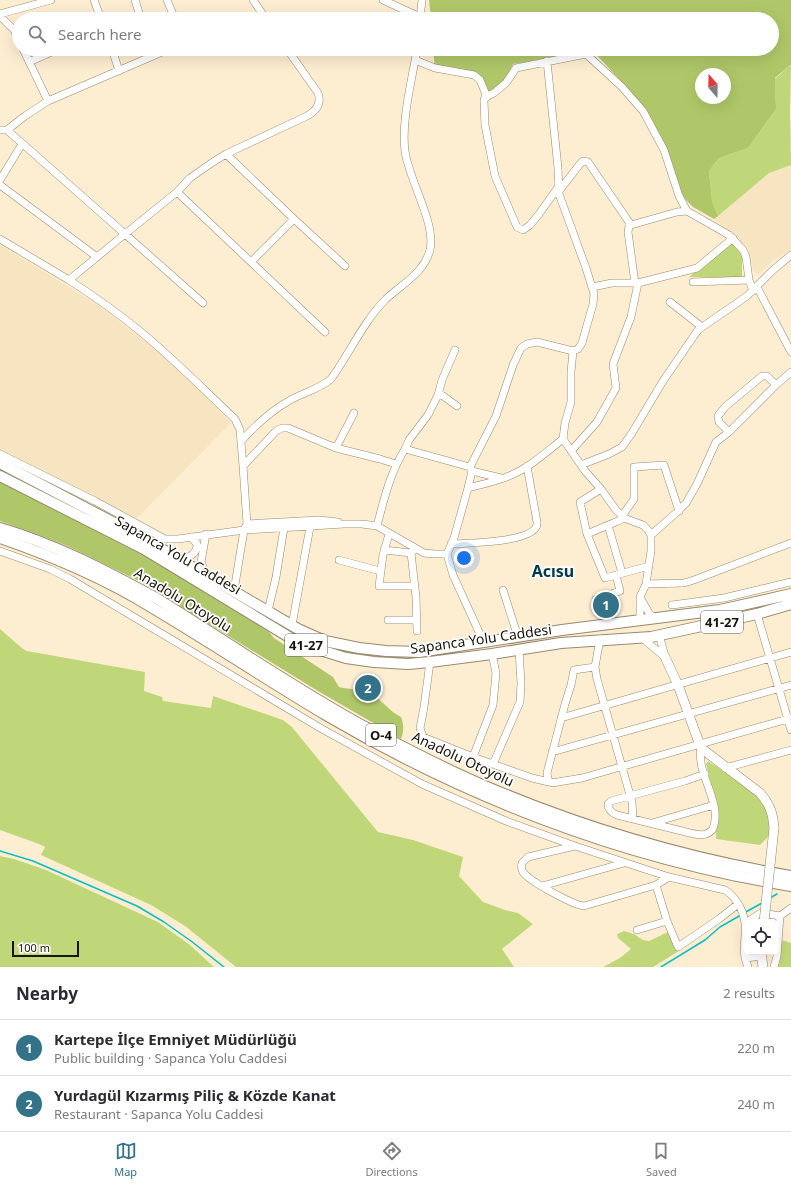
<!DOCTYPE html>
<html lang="en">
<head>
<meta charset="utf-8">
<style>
	body { margin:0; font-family:"Noto Sans",sans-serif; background:#f2f2f3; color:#2b2b33 }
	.controls { position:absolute; right:12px; bottom:12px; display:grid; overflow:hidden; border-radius:8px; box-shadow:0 4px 16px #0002 }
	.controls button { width:36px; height:36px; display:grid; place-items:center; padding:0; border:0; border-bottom:1px solid #e1e1e2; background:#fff; color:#2b2b33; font:20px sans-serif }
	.compass { position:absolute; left:695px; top:68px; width:36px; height:36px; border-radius:50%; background:#fff; box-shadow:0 4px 16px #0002; rotate:340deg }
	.scale { position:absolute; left:12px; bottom:10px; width:67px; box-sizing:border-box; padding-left:4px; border:2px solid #1a140a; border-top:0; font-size:11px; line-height:14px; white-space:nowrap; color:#1a140a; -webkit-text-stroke:3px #fff; paint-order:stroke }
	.you { position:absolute; left:464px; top:558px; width:14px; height:14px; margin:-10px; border:3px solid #fff; border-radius:50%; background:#1a73e8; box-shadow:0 0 0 6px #1a73e833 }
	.badge { display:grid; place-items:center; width:26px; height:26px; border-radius:50%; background:#337287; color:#fff; font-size:13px; font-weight:700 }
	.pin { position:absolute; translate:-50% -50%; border:2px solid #fff; box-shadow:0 1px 4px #0006 }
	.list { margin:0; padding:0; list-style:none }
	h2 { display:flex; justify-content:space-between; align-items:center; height:52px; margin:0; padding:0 16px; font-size:17px }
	h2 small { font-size:13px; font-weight:400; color:#7c7c81 }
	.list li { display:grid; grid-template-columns:26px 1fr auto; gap:12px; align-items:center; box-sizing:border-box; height:56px; padding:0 16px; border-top:1px solid #e1e1e2 }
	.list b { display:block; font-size:15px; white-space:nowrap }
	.list p { margin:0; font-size:13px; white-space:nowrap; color:#7c7c81 }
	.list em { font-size:13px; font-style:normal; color:#7c7c81 }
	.icon { flex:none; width:22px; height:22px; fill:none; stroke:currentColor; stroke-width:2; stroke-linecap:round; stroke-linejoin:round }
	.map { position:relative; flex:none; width:791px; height:967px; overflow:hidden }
	.search { position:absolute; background:#fff; box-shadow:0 4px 16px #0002; left:12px; right:12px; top:12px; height:44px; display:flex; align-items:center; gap:10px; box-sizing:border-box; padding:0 14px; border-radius:22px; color:#7c7c81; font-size:15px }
	.sheet { height:164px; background:#fff }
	nav { display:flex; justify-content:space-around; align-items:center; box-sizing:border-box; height:56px; border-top:1px solid #e1e1e2; background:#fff; font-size:11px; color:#7c7c81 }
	nav a { display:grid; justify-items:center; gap:2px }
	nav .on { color:#337287 }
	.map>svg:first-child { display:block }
	.built { fill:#f7e4c0 }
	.green { fill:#c0d779 }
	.forest { fill:#b0c769; fill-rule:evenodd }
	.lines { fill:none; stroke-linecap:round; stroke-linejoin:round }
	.stream { stroke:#09bec2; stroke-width:1.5 }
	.minor-casing { stroke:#97896e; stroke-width:8 }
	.major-casing { stroke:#97896e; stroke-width:10 }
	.highway-casing { stroke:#97896e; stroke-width:12 }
	.minor { stroke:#fff; stroke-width:7 }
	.major { stroke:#fff; stroke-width:9 }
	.highway { stroke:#fff; stroke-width:10 }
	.major-bridge-casing { stroke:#97896e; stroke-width:10; stroke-linecap:butt }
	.major-bridge { stroke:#fff; stroke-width:9 }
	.labels { text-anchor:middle; stroke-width:3.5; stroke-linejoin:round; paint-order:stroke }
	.shield { fill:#fff; stroke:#5f5a54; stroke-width:1 }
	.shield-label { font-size:13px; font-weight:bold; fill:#1a140a }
	.street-label { font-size:14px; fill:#1a140a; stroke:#fff }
	.quarter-label { font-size:16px; font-weight:bold; fill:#003a4a; stroke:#fff }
</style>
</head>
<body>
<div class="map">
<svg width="791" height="967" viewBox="0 0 791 967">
	<rect width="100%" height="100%" fill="#feeed1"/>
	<path class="built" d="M791,165v85l-16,9 -17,16 -5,-5 -5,-22 -34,-29 55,-46z
		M0,245l97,59 80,62 54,57 -94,95 -137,-67z"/>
	<path class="green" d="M791,64l-1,47 1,54 -22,8 -51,43 -6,-15 -3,-30 10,-13 29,-10 28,-39 -1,-30z
		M732,242l10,13v23l-53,-1z
		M0,629l23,20 4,2 118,21 -1,19 18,6 1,4 48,7 2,-12 70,24 9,7 13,16 73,89 35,8 50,17 -4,19 24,26 22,8 13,3 15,11 -31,25 12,18h-278l-51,-41 -34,-21 -110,-50 4,-8 -6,-3 -39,-14z
		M708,761c9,6 18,12 26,18 24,16 37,26 35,57l-9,9 -44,-6 1,-31 -11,-44z
		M0,856l14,3 32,11 112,52 32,23 24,22h-214z
		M624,931l10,3 9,6 6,1 19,-9 10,15 1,4 -26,16h-50l17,-9 11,-9 -13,-11 -1,-4z
		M781,940l10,3v24h-13l2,-9z"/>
	<path class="forest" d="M429,0h362v64l-16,14 1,31 -28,39 -29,10 -10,13 3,30 6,15 -4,3 -21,-12 -7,-7 -6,-9 -7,-20 -43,-80 -37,-40 -80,13c-8,18 -10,21 -27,30l-6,-14 -45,-12 -2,-19h339v-30h-341zM701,74h24v24h-24z
		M0,479l129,67 121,73 19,13 5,6 59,39 6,10c11,3 23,1 34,8 10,6 16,16 28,22 3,7 3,15 0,22l-83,-48 -179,-110 -74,-36 -26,-10 -39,-14z"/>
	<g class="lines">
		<path class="stream" d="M0,851l33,10 104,45 27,16 27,19 33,26
			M770,898l7,-4
			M744,913l18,-10
			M661,967l44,-27 15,-13 21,-12"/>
		<defs>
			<path id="minor" d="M94,0l7,19
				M135,0l6,19
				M167,0l8,19
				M253,0l13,19
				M383,0l37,17
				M0,14l51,-14
				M0,16l14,14 5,10
				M420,19l2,-19
				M23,49l25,52
				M112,49l7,22
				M415,60l20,8 39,7 6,5 7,17
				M29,62l29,-13
				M0,130h7l118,104 52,-42 13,-14 23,-16 13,-8 81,-38c9,-5 15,-12 11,-23l-31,-44
				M7,130l18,-14 23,-15 121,-52
				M0,180l22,-36
				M0,185l97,72
				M559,186l-20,28 -9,11 -7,5 -6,-3 -22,-51 -10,-51 -1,-25 1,-3 9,-4 12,-10 10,-15 70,-14 36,33 21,24 21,39 15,46 8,15 42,24 14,15 3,7 3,23 4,11
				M559,191l21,-27 3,-3 5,1 43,63
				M177,192l74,70 43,-43 -68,-65
				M294,219l51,47
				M0,239l69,41
				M251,262l74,70
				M693,282l56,-2
				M635,283l-7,-51 1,-6 2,-1 46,-13 10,-1
				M592,287l20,-4h26
				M757,287l34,65
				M670,302l32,25
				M203,303l-78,-69 -56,46c25,16 49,33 72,52 33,27 63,58 94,87l5,11 3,36
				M439,393l18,13
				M729,432l-10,-10 -1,-6 7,-9 37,-31h5l9,9
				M563,439l2,-16 6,-21v-30l2,-21
				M241,441c14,-15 28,-29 46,-39 14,-9 31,-12 44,-23 19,-26 32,-57 55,-80 16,-15 38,-26 44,-49 6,-28 -21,-69 -25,-99 -4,-30 7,-71 12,-102
				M336,448l18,-35
				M405,449l4,-9 19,-25 10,-20 4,-15 13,-30
				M571,451l26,-29 19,-34 -3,-24 18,-47 7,-34 59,-15 36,-30
				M0,454l95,47 70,38h13l66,-9 100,-6h18l15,2 47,27 11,1h12
				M581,465l28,-11 13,-7 10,-14 31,-52 35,-51 49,-34 26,-26 18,-15
				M472,471l29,7
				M468,488c12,-3 25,-6 36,-10 23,-8 41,-25 59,-39l22,32 16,18 15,21 8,8 19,7 5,5 3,5v16l-5,33
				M622,516l12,-17v-32l30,-2 15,46
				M624,518l-6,3 -31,13 18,44 44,-12
				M247,524l72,-4 19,2
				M608,525l14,48
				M377,526c7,-27 13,-53 28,-77l65,18
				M206,534l-5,28 5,12
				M389,534l-6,21 -4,31h36
				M587,534l-7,-32 21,-13
				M651,535l25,-22 10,-10 11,-19 19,-42 13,-10 47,-47 15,-13
				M451,544c15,-1 89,-1 86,-22l-10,-56
				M384,550l27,3 3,-3
				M0,551l50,18 20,10 252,150 100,55 84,37 69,25 94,31 56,13c11,7 19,21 20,34 1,12 -2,22 0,34l17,-2
				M411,553l5,44 1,34
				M177,558c10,0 20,-2 20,-14l-6,-7
				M339,560l41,11
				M503,590l15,47
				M234,591l10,-61 3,-6 -4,-58 33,-35 6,-3h6l48,20 44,11 16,5
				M596,599l24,-8 -4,-16
				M641,599l8,14 6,6
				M672,605l52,-7 67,-16
				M268,611l8,-34 8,-49
				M757,614l34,116
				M388,620h29
				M640,621v-24l6,-13 38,-1 10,-3 97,-37
				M292,625l18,-98
				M659,635l6,21
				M642,638l23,19
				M600,639l-5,28 2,12 35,123 1,17
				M484,643l-31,-68 -6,-21 7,-16 14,-50 4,-17 -2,-4 26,-51 17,-51 8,-17 6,-4 10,-2 36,9 5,-2 4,-6 11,-39 1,-10 -8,-26 -27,-74 -1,-26 -11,-107
				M430,662l-6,45 -4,21 3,9 50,20 59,21 17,4
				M595,667l-21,3 -3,15 -6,19 -18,69 1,7 4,3 30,-5 209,-60
				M561,718l230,-66
				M701,748c-5,27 22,54 12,81 -7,8 -14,6 -23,4l-73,-18c-5,-2 -9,-5 -9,-11l3,-3 74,-20 20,-7
				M552,752l239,-67
				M473,757l20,-52 3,-32 -4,-19
				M493,764l27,-62 1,-19 -2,-34
				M725,768l66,-18
				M652,823l62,-18
				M575,846l-47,11 -6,6c-1,4 -1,6 1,9 6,9 50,33 61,34l72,-21 13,-8
				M656,885l11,36 11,26 41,-28 19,-15
				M542,886l82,-23
				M747,922l14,-9 19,3
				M637,930l30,-9
				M745,958l3,9
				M774,967l3,-11 3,-40 11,-8"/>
			<path id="major" d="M665,657l13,28 23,63 59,45c10,11 13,21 14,35
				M761,952l2,15"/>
			<path id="highway" d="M0,463l143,75 155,91 27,12 34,7 27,3 33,1 143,-22 158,-20 71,-16
				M0,476l144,73 150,91 26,10 26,8 28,4 34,2 22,-2 62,-8 69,-11 90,-6 106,-23 34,-10
				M0,528c55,16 106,43 156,70 70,43 137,90 209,129 40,21 79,42 120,59 98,42 201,72 306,90
				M0,538c52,18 104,40 151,69 59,35 116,73 175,108 143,84 301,144 465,171"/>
		</defs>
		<use href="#minor" class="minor-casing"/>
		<use href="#major" class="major-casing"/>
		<use href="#highway" class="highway-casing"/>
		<use href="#minor" class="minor"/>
		<use href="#major" class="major"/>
		<use href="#highway" class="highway"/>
		<defs>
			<path id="major-bridge" d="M764,922l10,-94"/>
		</defs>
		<use href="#major-bridge" class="major-bridge-casing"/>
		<use href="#major-bridge" class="major-bridge"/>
	</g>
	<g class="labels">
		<g class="shield">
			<rect x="701" y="611" width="42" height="22" rx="3"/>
			<rect x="285" y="634" width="42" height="22" rx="3"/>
			<rect x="366" y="724" width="30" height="22" rx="3"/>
		</g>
		<g class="shield-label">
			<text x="722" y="627">41-27</text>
			<text x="306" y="650">41-27</text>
			<text x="381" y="740">O-4</text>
		</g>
		<g class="street-label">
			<text transform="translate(178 555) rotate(30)" y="5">Sapanca Yolu Caddesi</text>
			<text transform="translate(183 600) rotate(31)" y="5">Anadolu Otoyolu</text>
			<text transform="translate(481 639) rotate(-8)" y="5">Sapanca Yolu Caddesi</text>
			<text transform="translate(463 759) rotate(25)" y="5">Anadolu Otoyolu</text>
		</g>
		<g class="quarter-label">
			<text x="553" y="577">Acısu</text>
		</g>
	</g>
</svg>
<div class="controls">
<button><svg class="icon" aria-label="locate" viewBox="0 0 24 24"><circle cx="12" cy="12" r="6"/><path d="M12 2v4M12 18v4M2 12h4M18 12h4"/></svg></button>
</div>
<svg class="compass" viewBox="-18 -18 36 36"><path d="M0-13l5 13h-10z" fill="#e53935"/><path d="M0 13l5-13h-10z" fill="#7c7c81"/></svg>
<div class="scale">100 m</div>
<div class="you"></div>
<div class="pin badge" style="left:606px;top:605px">1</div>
<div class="pin badge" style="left:368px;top:688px">2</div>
<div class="search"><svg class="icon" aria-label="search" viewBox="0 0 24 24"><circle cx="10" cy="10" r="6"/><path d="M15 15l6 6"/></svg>Search here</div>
</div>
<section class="sheet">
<h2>Nearby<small>2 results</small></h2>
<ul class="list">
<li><span class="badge">1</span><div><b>Kartepe İlçe Emniyet Müdürlüğü</b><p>Public building · Sapanca Yolu Caddesi</p></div><em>220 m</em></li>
<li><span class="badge">2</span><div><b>Yurdagül Kızarmış Piliç &amp; Közde Kanat</b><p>Restaurant · Sapanca Yolu Caddesi</p></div><em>240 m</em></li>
</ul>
</section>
<nav>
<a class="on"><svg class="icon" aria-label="map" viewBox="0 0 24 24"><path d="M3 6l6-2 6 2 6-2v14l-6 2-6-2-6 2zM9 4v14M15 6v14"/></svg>Map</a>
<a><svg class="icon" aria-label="directions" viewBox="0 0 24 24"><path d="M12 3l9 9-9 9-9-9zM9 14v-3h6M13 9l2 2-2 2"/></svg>Directions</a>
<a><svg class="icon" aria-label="saved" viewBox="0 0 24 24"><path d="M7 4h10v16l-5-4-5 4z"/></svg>Saved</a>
</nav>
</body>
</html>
